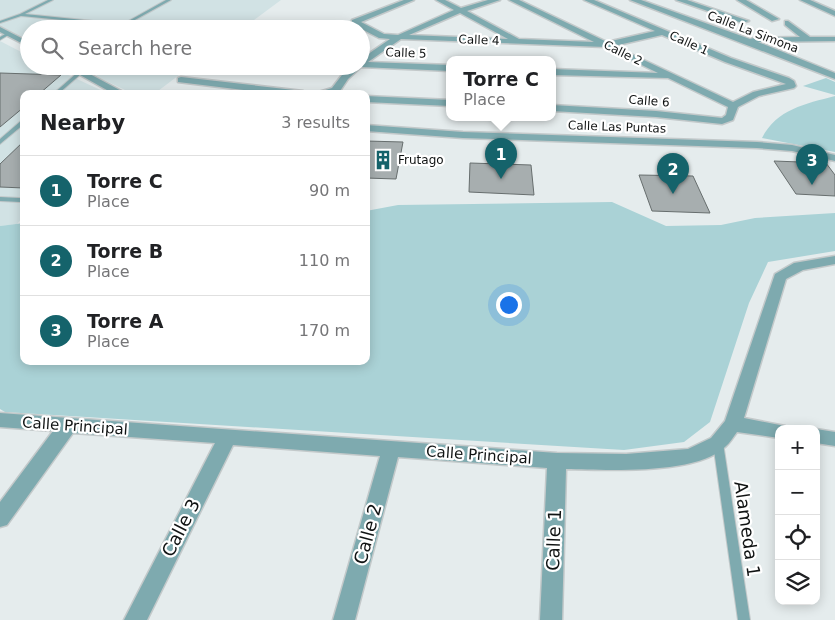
<!DOCTYPE html>
<html lang="en">
<head>
<meta charset="utf-8">
<style>
	body { margin:0; font-family:"DejaVu Sans",sans-serif; background:#f6f6f6; color:#202124 }
	.controls { position:absolute; right:15px; bottom:15px; display:grid; overflow:hidden; border-radius:10px; box-shadow:0 2px 12px #0003 }
	.controls button { width:45px; height:45px; display:grid; place-items:center; padding:0; border:0; border-bottom:1px solid #e0e0e0; background:#fff; color:#202124; font:25px sans-serif }
	.you { position:absolute; left:508px; top:304px; width:18px; height:18px; margin:-12px; border:4px solid #fff; border-radius:50%; background:#1a73e8; box-shadow:0 0 0 8px #1a73e833 }
	.badge { display:grid; place-items:center; width:32px; height:32px; border-radius:50%; background:#15636b; color:#fff; font-size:16px; font-weight:700 }
	.pin { position:absolute; translate:-50% -41px; filter:drop-shadow(0 1px 2px #0008) }
	.pin::after { content:''; position:absolute; top:26px; width:18px; height:15px; background:inherit; clip-path:polygon(0 0,100% 0,50% 100%) }
	.popup { position:absolute; left:446px; top:56px; width:110px; height:65px; box-sizing:border-box; display:grid; place-content:center; border-radius:10px; background:#fff; filter:drop-shadow(0 1px 4px #0005); font-size:16px; white-space:nowrap; color:#757577 }
	.popup b { font-size:19px; color:#202124 }
	.popup::after { content:''; position:absolute; left:50%; top:100%; margin-left:-10px; border:10px solid transparent; border-top-color:#fff }
	.list { margin:0; padding:0; list-style:none }
	h2 { display:flex; justify-content:space-between; align-items:center; height:65px; margin:0; padding:0 20px; font-size:21px }
	h2 small { font-size:16px; font-weight:400; color:#757577 }
	.list li { display:grid; grid-template-columns:32px 1fr auto; gap:15px; align-items:center; box-sizing:border-box; height:70px; padding:0 20px; border-top:1px solid #e0e0e0 }
	.list b { display:block; font-size:19px; white-space:nowrap }
	.list p { margin:0; font-size:16px; white-space:nowrap; color:#757577 }
	.list em { font-size:16px; font-style:normal; color:#757577 }
	.icon { flex:none; width:28px; height:28px; fill:none; stroke:currentColor; stroke-width:2; stroke-linecap:round; stroke-linejoin:round }
	.map { position:relative; flex:none; width:835px; height:620px; overflow:hidden }
	.search { position:absolute; background:#fff; box-shadow:0 2px 12px #0003; left:20px; top:20px; width:350px; height:55px; display:flex; align-items:center; gap:12px; box-sizing:border-box; padding:0 18px; border-radius:28px; color:#757577; font-size:19px }
	.panel { position:absolute; background:#fff; box-shadow:0 2px 12px #0003; left:20px; top:90px; width:350px; height:275px; border-radius:10px }
	.map>svg:first-child { display:block }
	.built { fill:#d1e2e4 }
	.green { fill:#aad2d6 }
	.building { fill:#a7aeaf; stroke:#676e6e }
	.lines { fill:none; stroke-linecap:round; stroke-linejoin:round }
	.lane-casing { stroke:#c3c9ca; stroke-width:2 }
	.street-casing { stroke:#c3c9ca; stroke-width:3 }
	.lane { fill:#7eaaaf; fill-rule:evenodd }
	.street { fill:#7eaaaf; fill-rule:evenodd }
	.labels { text-anchor:middle; stroke-width:4.5; stroke-linejoin:round; paint-order:stroke }
	.far-street-label { font-size:12px; fill:#101313; stroke:#fff }
	.far-poi-label { font-size:12px; fill:#101313; stroke:#fff; text-anchor:start }
	.street-label { font-size:15px; fill:#101313; stroke:#fff }
	.near-street-label { font-size:18px; fill:#101313; stroke:#fff }
</style>
</head>
<body>
<div class="map">
<svg width="835" height="620" viewBox="0 0 835 620">
	<rect width="100%" height="100%" fill="#e5eced"/>
	<path class="built" d="M0,0h281l-39,29h-213v11l-29,-14z
		M0,41l29,15v10h20l60,28h-85v122l-7,8 -17,2z
		M83,66h108l-37,28 -27,-3 -27,-13z"/>
	<path class="green" d="M826,78l9,4v13l-32,-9z
		M835,96v56l-73,-14c15,-29 43,-34 73,-42z
		M612,202l54,24 55,-1 34,-7 80,-5v38l-67,11 -19,41 -39,119 -26,20 -60,8 -619,-38 -5,-3v-183l24,-3v138h342v-150l32,-6z"/>
	<path class="building" d="M0,73l61,2 -22,19h-15v13l-24,20z
		M24,141v47l-24,-1v-23z
		M366,141l37,1 -7,37 -30,-1z
		M774,161l52,2 9,12v21l-39,-2z
		M470,163l61,2 3,30 -65,-3z
		M639,175l54,1 17,37 -58,-2z"/>
	<g class="lines">
		<defs>
			<path id="lane" d="M48,0h5l-28,14 98,10 43,-24h5l-47,26 -103,-10 -21,7v-2l20,-7z
				M7,33l3,1 -10,6v-3z
				M78,72l4,1 -24,21h-5z
				M22,120h2v4l-24,20v-5z
				M0,197l20,1 3,2 -3,2 -20,-1z
				M718,439l3,1 2,3 27,177h-12l-25,-177 2,-3z"/>
			<path id="street" d="M404,0h10l-53,22 23,12 14,1 56,-25 -18,-10h9l16,8 27,-8h12l-33,11 52,28 75,3 -85,-42h10l88,42 48,-11 -71,-31h10l137,58 58,20 5,3 2,5 -2,2 -35,8 -21,11 -5,13 -11,4 -66,-7 -104,-6v-6l104,6 66,7 4,-3 2,-8 -60,-29 -116,-3v-6l106,4 -53,-26 -204,-8 -33,23 82,3v6l-89,-4 -13,12 -8,12 7,3h-35l20,-6 10,-13 10,-9h9v-7l29,-20 -11,-1 -27,-14v-4zM460,13l48,26 -99,-4zM662,35l63,27 61,22 -33,8 -20,10 -119,-56z
				M630,0h11l109,39 4,-1 46,-1 -15,-12v-4h3l22,16h25v4l-77,1 77,31v6z
				M676,0h11l62,21 -7,2z
				M737,0h9l33,19 -7,2z
				M800,0h10l25,11v5z
				M0,27l29,15v5l-29,-15z
				M64,66h11l52,28h-13z
				M181,77l122,14 5,3h-32l-98,-12v-4z
				M366,96l84,4v6l-84,-4z
				M366,125l97,7 294,10 35,3 43,10v6l-43,-10 -35,-3 -294,-10 -97,-7z
				M835,256v8l-32,6 -17,9 -42,139 41,8 2,3h-8v9l-42,-6c-4,5 -7,11 -12,15 -28,28 -120,23 -159,22l-4,151h-22l7,-152 -149,-11 -43,163h-22l47,-164 -147,-11 -86,175h-23l91,-177 -142,-10 -66,92 -7,2v-25l53,-71 -53,-4v-14l557,40 69,1 62,-5 23,-11 14,-17 50,-147 19,-11z
				M816,429l19,3v14l-19,-3z"/>
		</defs>
		<use href="#lane" class="lane-casing"/>
		<use href="#street" class="street-casing"/>
		<use href="#lane" class="lane"/>
		<use href="#street" class="street"/>
	</g>
	<defs>
		<symbol id="building-bare" viewBox="-9 -9 18 18"><path d="M-4-6H4V6H1V3H-1V6H-4ZM-2.5-4.3h1.7v1.8h-1.7ZM.8-4.3h1.7v1.8H.8ZM-2.5-1h1.7V.8h-1.7ZM.8-1h1.7V.8H.8Z" fill="#15636b" stroke="#fff" stroke-width="2.5" paint-order="stroke"/></symbol>
	</defs>
	<g fill-rule="evenodd">
		<use href="#building-bare" x="369" y="146" width="28" height="28"/>
	</g>
	<g class="labels">
		<g class="far-street-label">
			<text transform="translate(753 32) rotate(21)" y="4">Calle La Simona</text>
			<text transform="translate(479 40) rotate(2)" y="4">Calle 4</text>
			<text transform="translate(689 43) rotate(24)" y="4">Calle 1</text>
			<text transform="translate(406 53) rotate(2)" y="4">Calle 5</text>
			<text transform="translate(623 53) rotate(26)" y="4">Calle 2</text>
			<text transform="translate(649 101) rotate(4)" y="4">Calle 6</text>
			<text transform="translate(617 127) rotate(2)" y="4">Calle Las Puntas</text>
		</g>
		<g class="far-poi-label">
			<text x="398" y="164">Frutago</text>
		</g>
		<g class="street-label">
			<text transform="translate(75 426) rotate(4)" y="5">Calle Principal</text>
			<text transform="translate(479 455) rotate(4)" y="5">Calle Principal</text>
		</g>
		<g class="near-street-label">
			<text transform="translate(181 528) rotate(-63)" y="6">Calle 3</text>
			<text transform="translate(747 529) rotate(82)" y="6">Alameda 1</text>
			<text transform="translate(368 534) rotate(-75)" y="6">Calle 2</text>
			<text transform="translate(554 540) rotate(-88)" y="6">Calle 1</text>
		</g>
	</g>
</svg>
<div class="controls">
<button>+</button>
<button>−</button>
<button><svg class="icon" aria-label="locate" viewBox="0 0 24 24"><circle cx="12" cy="12" r="6"/><path d="M12 2v4M12 18v4M2 12h4M18 12h4"/></svg></button>
<button><svg class="icon" aria-label="layers" viewBox="0 0 24 24"><path d="M12 4l9 5-9 5-9-5zM3 14l9 5 9-5"/></svg></button>
</div>
<div class="you"></div>
<div class="pin badge" style="left:501px;top:179px">1</div>
<div class="popup"><b>Torre C</b>Place</div>
<div class="pin badge" style="left:673px;top:194px">2</div>
<div class="pin badge" style="left:812px;top:185px">3</div>
<div class="search"><svg class="icon" aria-label="search" viewBox="0 0 24 24"><circle cx="10" cy="10" r="6"/><path d="M15 15l6 6"/></svg>Search here</div>
<section class="panel">
<h2>Nearby<small>3 results</small></h2>
<ul class="list">
<li><span class="badge">1</span><div><b>Torre C</b><p>Place</p></div><em>90 m</em></li>
<li><span class="badge">2</span><div><b>Torre B</b><p>Place</p></div><em>110 m</em></li>
<li><span class="badge">3</span><div><b>Torre A</b><p>Place</p></div><em>170 m</em></li>
</ul>
</section>
</div>
</body>
</html>
